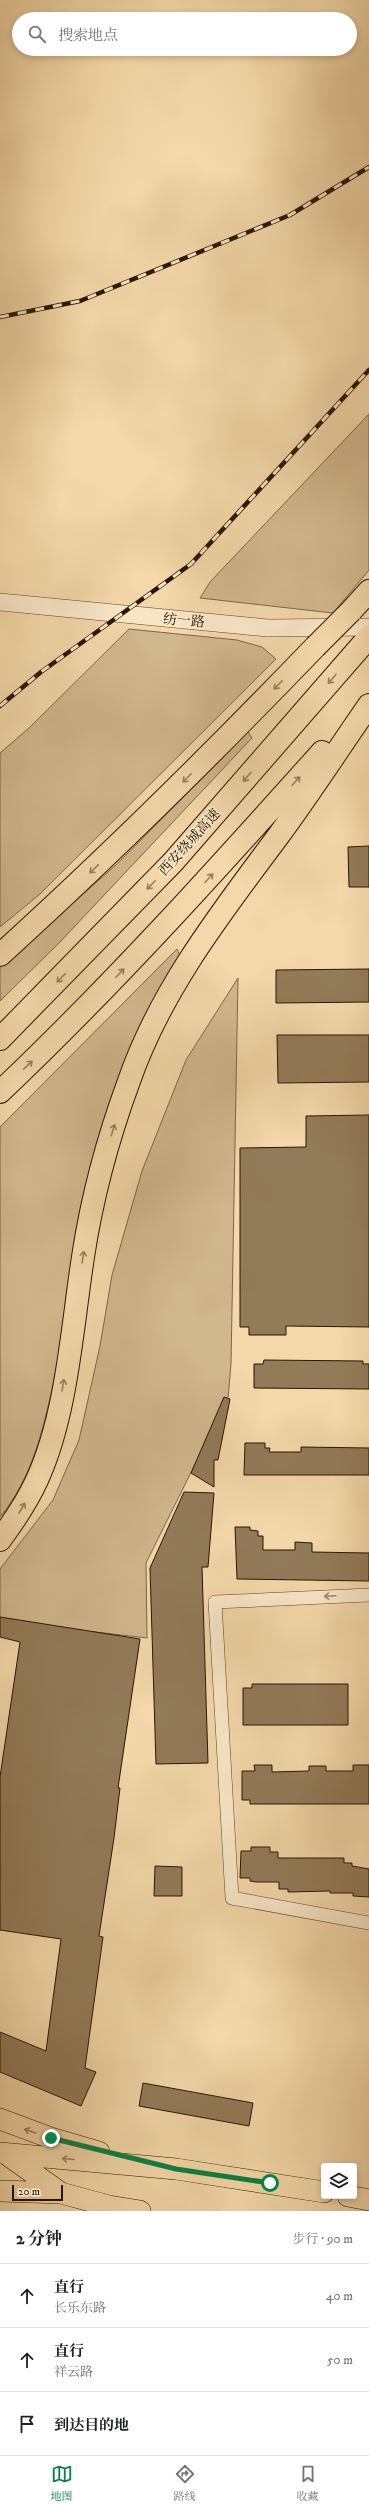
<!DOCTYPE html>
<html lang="zh">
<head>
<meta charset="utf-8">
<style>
	body { margin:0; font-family:"IM FELL DW Pica","Noto Serif SC",serif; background:#f6f6f6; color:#202124 }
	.controls { position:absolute; right:12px; bottom:12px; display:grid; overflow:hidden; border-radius:4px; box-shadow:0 2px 6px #0003 }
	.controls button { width:36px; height:36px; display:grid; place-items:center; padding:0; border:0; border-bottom:1px solid #e0e0e0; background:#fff; color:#202124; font:20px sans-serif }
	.scale { position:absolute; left:12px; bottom:10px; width:51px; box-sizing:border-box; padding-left:4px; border:2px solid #281602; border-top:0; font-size:11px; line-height:14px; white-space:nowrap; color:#281602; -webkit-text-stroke:3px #f8e6c7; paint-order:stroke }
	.stop { position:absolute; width:12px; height:12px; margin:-9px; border:3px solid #0b8043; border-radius:50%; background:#fff }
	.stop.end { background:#0b8043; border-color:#fff; box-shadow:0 1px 4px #0008 }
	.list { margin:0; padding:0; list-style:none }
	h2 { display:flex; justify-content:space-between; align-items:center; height:52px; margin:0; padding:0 16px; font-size:17px }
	h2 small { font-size:13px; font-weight:400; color:#757577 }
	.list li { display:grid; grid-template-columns:26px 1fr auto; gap:12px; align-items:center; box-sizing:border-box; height:64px; padding:0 16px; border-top:1px solid #e0e0e0 }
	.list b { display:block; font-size:15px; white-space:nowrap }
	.list p { margin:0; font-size:13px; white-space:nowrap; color:#757577 }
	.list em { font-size:13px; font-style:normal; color:#757577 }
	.icon { flex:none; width:22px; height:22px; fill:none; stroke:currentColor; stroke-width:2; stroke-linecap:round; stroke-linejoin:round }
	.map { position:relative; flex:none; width:369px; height:2211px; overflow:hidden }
	.search { position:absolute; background:#fff; box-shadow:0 2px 6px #0003; left:12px; right:12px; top:12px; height:44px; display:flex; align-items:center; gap:10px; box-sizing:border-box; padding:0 14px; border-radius:22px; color:#757577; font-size:15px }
	.sheet { height:244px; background:#fff }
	nav { display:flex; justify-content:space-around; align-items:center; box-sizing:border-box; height:56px; border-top:1px solid #e0e0e0; background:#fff; font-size:11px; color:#757577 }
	nav a { display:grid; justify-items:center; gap:2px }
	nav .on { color:#0b8043 }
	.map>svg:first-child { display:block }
	.green { fill:#d1b78d; stroke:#7c6648 }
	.building { fill:#927b59; stroke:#281602 }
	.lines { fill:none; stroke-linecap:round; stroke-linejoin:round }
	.minor-casing { stroke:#5b462c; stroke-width:14 }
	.tertiary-casing { stroke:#5b462c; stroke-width:18 }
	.primary-casing { stroke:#281602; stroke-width:22 }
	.motorway-casing { stroke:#281602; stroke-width:24 }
	.minor { stroke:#f8e6c7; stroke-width:13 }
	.tertiary { stroke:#f8e6c7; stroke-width:17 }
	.primary { stroke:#f4d8a9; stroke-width:21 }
	.motorway { stroke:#f4d8a9; stroke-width:22 }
	.rail-casing { stroke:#281602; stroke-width:4.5 }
	.rail { stroke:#f8e6c7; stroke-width:3; stroke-dasharray:9; stroke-linecap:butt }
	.motorway-bridge-casing { stroke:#281602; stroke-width:24; stroke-linecap:butt }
	.motorway-bridge { stroke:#f4d8a9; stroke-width:22 }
	.oneway { stroke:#98815e }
	.oneway2 { stroke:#9a886e }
	.route { stroke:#0b8043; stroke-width:5 }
	.labels { text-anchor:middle; stroke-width:3.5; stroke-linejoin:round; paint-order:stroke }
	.street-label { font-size:14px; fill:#281602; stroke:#f8e6c7 }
</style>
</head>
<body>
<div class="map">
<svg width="369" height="2211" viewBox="0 0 369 2211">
	<rect width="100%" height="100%" fill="#f4d8a9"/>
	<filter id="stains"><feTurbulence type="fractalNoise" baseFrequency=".005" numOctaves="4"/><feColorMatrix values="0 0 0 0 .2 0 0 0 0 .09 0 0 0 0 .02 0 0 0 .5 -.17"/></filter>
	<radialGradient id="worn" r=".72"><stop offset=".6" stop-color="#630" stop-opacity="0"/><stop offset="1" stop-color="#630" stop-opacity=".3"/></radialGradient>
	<path class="green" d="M369,414v156l-36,43 -133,-15 10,-16z
		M129,629l108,11 25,7 14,12 -236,235 -40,33v-174l29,-25z
		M248,732l4,6 -193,205 -59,58v-34l116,-102z
		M177,949l4,9 -31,52 -92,350c-11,53 -22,114 -58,157v-390z
		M238,978l-7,386 -3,34 -82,165 1,75 -147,-17v-52l53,-69 26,-60 21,-94 12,-71 30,-104 44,-111z"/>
	<path class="building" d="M369,846v41h-20l-1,-40z
		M369,969v33l-93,1v-33z
		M277,1035h92v47l-91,1z
		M369,1115v212l-83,-1v9h-37v-8h-9v-179l66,-1v-31z
		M264,1360l99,1v3h6v25l-115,-1v-24h9z
		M224,1397l6,2 -12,61h-4v27l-23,-14z
		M245,1443h20v5h5l-1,4h32v-5l68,1v27h-125z
		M184,1492l30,1 -6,74h-6l6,196 -52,1 -6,-196z
		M235,1527h15v3l8,1v5h5v14h32v-8l17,1v9l57,1v28l-132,-2z
		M0,1617l140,22 -22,149h2l-6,50 -15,98 4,1 -18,131 11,4 -15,34 -81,-34v-40l46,19 15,-112 -61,-9v-153l20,-135 -20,-5z
		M252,1684h96v41h-105v-37h9z
		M254,1765h18v7l37,-1v-5h17v5h27v-6h16v39h-119v-4h-8v-29h13z
		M251,1847h19v5h8v6h66v5h8v3l17,3v28l-16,-1v-3h-23v-2l-42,1v-3h-9v-7h-23l-6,-1v-3h-10l1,-27h10z
		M155,1866l27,1v29h-28z
		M143,2083l110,20 -4,23 -110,-20z"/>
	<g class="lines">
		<defs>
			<path id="minor" d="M369,1595l-154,7 17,296 137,25"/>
			<path id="tertiary" d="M0,602l268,26 101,-1"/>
			<path id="primary" d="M0,2119l51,19 48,14
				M0,2153l176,16 148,23
				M6,2154l55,39
				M0,2191l61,2 48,13 31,5
				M348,2196l21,4"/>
			<path id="motorway" d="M351,611l18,-20
				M0,955c109,-99 213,-202 315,-308
				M0,1039l173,-177 196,-225
				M0,1092c114,-108 218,-224 322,-340
				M0,1540c14,-19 27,-38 37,-60 30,-65 35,-152 46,-223 9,-60 25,-119 46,-176 32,-92 92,-168 150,-246 31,-42 60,-87 90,-130"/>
		</defs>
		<use href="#minor" class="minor-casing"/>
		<use href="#tertiary" class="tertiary-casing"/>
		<use href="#primary" class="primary-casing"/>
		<use href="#motorway" class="motorway-casing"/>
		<use href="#minor" class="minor"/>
		<use href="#tertiary" class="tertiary"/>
		<use href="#primary" class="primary"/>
		<use href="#motorway" class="motorway"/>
		<defs>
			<path id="rail" d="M0,317l80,-16 210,-86 79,-48
				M0,706l41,-34 150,-108 178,-194"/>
		</defs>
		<use href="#rail" class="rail-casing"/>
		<use href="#rail" class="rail"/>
		<defs>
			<path id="motorway-bridge" d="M315,647l36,-36"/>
		</defs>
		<use href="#motorway-bridge" class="motorway-bridge-casing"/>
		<use href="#motorway-bridge" class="motorway-bridge"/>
	</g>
	<defs><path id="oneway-shaft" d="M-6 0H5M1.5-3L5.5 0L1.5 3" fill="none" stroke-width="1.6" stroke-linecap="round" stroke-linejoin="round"/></defs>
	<g class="oneway">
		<use href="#oneway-shaft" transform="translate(332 679) rotate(131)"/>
		<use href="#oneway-shaft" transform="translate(278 685) rotate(134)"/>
		<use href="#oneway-shaft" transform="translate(247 777) rotate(131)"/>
		<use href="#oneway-shaft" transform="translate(187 778) rotate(135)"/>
		<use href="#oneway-shaft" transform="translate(296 781) rotate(-48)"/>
		<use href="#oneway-shaft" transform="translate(94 869) rotate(136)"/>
		<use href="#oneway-shaft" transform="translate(209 878) rotate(-48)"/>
		<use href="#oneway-shaft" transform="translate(151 885) rotate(134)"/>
		<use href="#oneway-shaft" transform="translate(120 973) rotate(-46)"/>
		<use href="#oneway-shaft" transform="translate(61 978) rotate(134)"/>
		<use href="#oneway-shaft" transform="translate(28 1065) rotate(-43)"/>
		<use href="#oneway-shaft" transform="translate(113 1130) rotate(-73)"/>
		<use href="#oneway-shaft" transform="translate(83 1257) rotate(-81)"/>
		<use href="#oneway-shaft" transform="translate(63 1385) rotate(-80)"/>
		<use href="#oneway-shaft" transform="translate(22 1508) rotate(-59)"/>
		<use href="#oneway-shaft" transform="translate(30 2131) rotate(-161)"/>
		<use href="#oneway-shaft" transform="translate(68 2159) rotate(-175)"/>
	</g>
	<use class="oneway2" href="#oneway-shaft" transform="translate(330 1596) rotate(177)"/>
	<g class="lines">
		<path class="route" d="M51,2138l125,31 94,14"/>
	</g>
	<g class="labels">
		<g class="street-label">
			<text transform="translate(184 620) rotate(5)" y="5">纺一路</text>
			<text transform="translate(189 842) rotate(-48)" y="5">西安绕城高速</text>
		</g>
	</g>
	<rect width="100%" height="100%" filter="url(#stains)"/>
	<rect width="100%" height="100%" fill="url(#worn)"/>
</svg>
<div class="controls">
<button><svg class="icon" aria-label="layers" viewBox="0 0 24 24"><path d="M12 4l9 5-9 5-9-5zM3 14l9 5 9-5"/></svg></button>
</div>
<div class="scale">20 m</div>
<div class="stop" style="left:270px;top:2183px"></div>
<div class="stop end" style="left:51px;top:2138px"></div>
<div class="search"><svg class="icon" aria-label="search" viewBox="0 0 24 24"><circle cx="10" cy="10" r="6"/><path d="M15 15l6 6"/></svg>搜索地点</div>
</div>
<section class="sheet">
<h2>2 分钟<small>步行 · 90 m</small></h2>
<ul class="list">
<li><svg class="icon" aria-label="ahead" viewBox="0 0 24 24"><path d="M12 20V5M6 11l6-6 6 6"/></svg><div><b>直行</b><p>长乐东路</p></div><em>40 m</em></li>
<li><svg class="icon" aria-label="ahead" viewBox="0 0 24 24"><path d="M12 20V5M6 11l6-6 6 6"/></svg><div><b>直行</b><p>祥云路</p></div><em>50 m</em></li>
<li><svg class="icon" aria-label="arrive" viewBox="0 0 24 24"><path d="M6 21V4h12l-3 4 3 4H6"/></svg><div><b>到达目的地</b></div></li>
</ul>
</section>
<nav>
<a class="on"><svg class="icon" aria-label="map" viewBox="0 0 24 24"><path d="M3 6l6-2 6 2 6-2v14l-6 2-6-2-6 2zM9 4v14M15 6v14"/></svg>地图</a>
<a><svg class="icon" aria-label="directions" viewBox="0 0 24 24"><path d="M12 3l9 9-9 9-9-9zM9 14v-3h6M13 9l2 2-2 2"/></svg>路线</a>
<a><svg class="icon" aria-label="saved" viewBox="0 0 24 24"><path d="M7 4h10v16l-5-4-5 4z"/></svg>收藏</a>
</nav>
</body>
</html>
